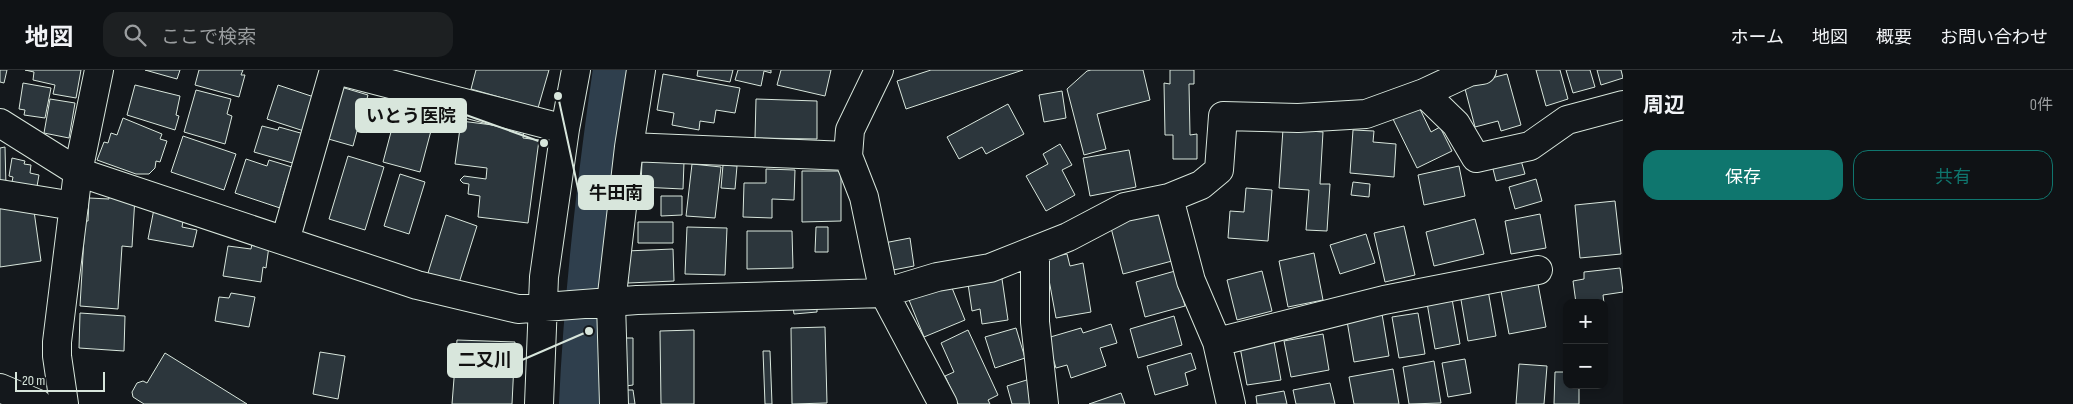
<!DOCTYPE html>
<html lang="ja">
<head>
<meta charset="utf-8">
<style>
	body { margin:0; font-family:"Sofia Sans Condensed","Noto Sans JP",sans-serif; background:#1d2022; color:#f1f3f6 }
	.controls { position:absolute; right:15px; bottom:15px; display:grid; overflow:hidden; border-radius:10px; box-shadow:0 2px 8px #0003 }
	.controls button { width:45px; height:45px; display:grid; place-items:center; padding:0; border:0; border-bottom:1px solid #2f3234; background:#0f1215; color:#f1f3f6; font:25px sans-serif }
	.scale { position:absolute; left:15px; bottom:12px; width:90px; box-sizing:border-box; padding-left:5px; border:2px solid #d8e6dc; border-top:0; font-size:14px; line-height:18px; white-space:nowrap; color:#d8e6dc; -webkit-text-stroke:4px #14181c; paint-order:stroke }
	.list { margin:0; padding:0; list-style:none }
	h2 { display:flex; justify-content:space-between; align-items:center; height:65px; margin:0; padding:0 20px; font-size:21px }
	h2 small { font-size:16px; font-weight:400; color:#9b9ea0 }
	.actions { display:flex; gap:10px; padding:15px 20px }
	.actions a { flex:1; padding:11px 0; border:1px solid #0f766e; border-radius:15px; text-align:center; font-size:18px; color:#0f766e }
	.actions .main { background:#0f766e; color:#fff }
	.icon { flex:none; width:28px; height:28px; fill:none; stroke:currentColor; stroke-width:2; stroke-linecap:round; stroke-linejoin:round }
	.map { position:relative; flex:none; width:1623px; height:334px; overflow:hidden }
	header { display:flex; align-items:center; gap:30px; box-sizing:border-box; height:70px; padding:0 25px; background:#0f1215; border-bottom:1px solid #2f3234 }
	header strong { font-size:24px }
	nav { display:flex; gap:28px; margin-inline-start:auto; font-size:18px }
	.search { width:350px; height:45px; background:#1d2022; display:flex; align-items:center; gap:12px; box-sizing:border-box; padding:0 18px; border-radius:15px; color:#9b9ea0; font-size:19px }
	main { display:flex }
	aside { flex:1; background:#0f1215 }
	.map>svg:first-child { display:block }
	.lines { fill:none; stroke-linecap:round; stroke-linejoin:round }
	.river { stroke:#2f3f4d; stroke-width:54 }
	.building { fill:#2c363c; stroke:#d8e6dc }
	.minor-casing { stroke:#d8e6dc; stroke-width:30 }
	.tertiary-casing { stroke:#d8e6dc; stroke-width:30 }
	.minor { stroke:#14181c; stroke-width:28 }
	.tertiary { stroke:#14181c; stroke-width:28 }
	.leader { fill:none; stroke:#d8e6dc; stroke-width:2 }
	.callout-dot { fill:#d8e6dc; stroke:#14181c; stroke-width:2 }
	.callout { fill:#d8e6dc; stroke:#d8e6dc; stroke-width:2 }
	.callout-label { font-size:18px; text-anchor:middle; font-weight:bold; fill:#111 }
</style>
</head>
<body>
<header>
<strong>地図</strong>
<div class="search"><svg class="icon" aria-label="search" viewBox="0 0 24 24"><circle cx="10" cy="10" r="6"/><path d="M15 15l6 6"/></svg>ここで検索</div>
<nav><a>ホーム</a><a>地図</a><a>概要</a><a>お問い合わせ</a></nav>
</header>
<main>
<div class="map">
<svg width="1623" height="334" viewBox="0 0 1623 334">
	<rect width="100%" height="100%" fill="#14181c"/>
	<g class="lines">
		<path class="river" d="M586,334c5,-112 18,-223 34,-334"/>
	</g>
	<path class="building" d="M0,0h7l-3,13 -4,-1z
		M25,0h56l-5,28 -23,-4 2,-9 -22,-5 1,-8z
		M145,0h35l-3,9z
		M199,0h44l-2,5h4l-6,22 -44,-12z
		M476,0h73l-11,38 -67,-19z
		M698,0h35l-3,12 -33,-6z
		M738,0h33v3l-7,-2 -3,15 -26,-6z
		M781,0h50l-6,26 -48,-11z
		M931,0h92l-117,39 -9,-28z
		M1091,0h52l7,30 -53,14 9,35 -22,6 -17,-66 20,-18z
		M1170,0h24v14h-5l1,51 7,-1v25h-24v-24h-8l-1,-52 6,1z
		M1536,0h24l8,29 -22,7z
		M1566,0h24l5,17 -22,6z
		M1597,0h24l2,8 -22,7z
		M663,4l77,14 -5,25 -19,-3 -2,13 -14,-2 -1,9 -27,-5 2,-12 -17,-3z
		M1507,4l14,51 -20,6 -3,-10 -23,6 -11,-42z
		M23,13l28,5 -6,30 -21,-3 1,-5 -6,-1z
		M135,15l45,11 -4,19 3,1 -4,14 -48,-15z
		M278,15l39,13 -7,35 -43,-14z
		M341,17l27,8 -3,11 5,1 -8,25 -5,-1 -4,15 -28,-8z
		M196,20l35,9 -4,15 5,2 -7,28 -41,-12z
		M1062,21l4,27 -22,4 -5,-27z
		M50,29l25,4 -6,35 -25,-5z
		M756,29l61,2v38l-62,-1z
		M399,32l37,10 -16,60 -37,-10z
		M1008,34l16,30 -38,20 -4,-7 -23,12 -12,-22z
		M1419,37l12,25 9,-5 12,24 -35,17 -24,-49z
		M123,48l39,16 -2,5 7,2 -7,21 -4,-1 -1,7 -6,6h-13l-39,-14 7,-18 4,1 3,-10 6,2z
		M461,51l63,8 -1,9 16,2 -11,83 -50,-6 2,-21 -12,-2 1,-10 -6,-1 -3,-3 4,-4 22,3 1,-11 -32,-4z
		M262,56l16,4 1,-3 25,7 -8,30 -42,-12z
		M1283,59l40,3 -3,52h10l-3,47 -21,-1 3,-40 -30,-2z
		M1353,60l21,1 -1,11 23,2 -2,33 -44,-4z
		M183,66l53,18 -12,36 -53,-18z
		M1060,74l12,21 -10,5 13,25 -29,16 -20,-35 22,-12 -5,-10z
		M5,77l1,40h-6v-39z
		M1129,80l7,37 -46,9 -7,-38z
		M348,86l36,11 -19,63 -36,-11z
		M1520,87l5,17 -29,7 -4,-16z
		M12,88l13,3 -1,3 7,1 -1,8 9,2 -3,17 -25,-5 2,-10 -4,-1z
		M246,89l21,7 2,-6 23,7 -9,28 11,3 -5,13 -54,-18z
		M642,90l42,2 -1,27 -42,-2z
		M692,94l29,3 -6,51 -29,-2z
		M723,95l14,1 -2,23 -14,-1z
		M1459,96l6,30 -41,9 -6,-30z
		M766,99l29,1 -1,30 -22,-1v19l-29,-1 1,-34h22z
		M802,101h39v50l-39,1z
		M400,104l25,8 -16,52 -25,-8z
		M1536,109l6,22 -27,8 -6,-22z
		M1353,112l17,2 -1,13 -18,-2z
		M1246,118l26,2 -4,51 -40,-3 2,-27 14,1z
		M109,125l26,2 -3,50 -10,-1 -4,63 -38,-3 5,-85h3l1,-23 20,1z
		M661,126h21v19l-21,1z
		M1615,131l6,53 -41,4 -5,-53z
		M0,134l34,7 7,50 -41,6z
		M154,139l30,6 -2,12 15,3 -4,17 -45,-8z
		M1158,140l14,51 -49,13 -13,-50z
		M1540,144l6,34 -35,6 -6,-33z
		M446,145l31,11 -18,57 -31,-10z
		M1475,149l9,35 -50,12 -8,-34z
		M638,152h35v21h-35z
		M1404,156l11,49 -30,7 -11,-49z
		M687,157l40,1 -2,47 -40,-1z
		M816,157h12v25h-13z
		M747,161h45l1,37 -46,1z
		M1366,164l9,29 -35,11 -10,-29z
		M910,168l4,28 -26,5 -4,-28z
		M252,174l17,2 -3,22 -3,-1 -2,15 -38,-6 5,-30 23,3z
		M673,179l1,32 -46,2 -2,-32z
		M1314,183l9,47 -35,7 -9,-46z
		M1067,184l3,12 13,-3 8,49 -35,6 -11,-60z
		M1620,198l3,24 -20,3 1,8h-28l-3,-22 11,-2v-7z
		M1175,201l10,35 -40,11 -9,-35z
		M1262,201l10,40 -35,9 -10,-40z
		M1001,202l7,48 -26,4 -2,-15 -8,2 -5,-34z
		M950,213l15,37 -41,17 -15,-37z
		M1538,214l8,43 -37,7 -8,-43z
		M1488,220l8,46 -28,5 -8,-47z
		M231,223l24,4 -6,30 -34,-6 4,-24 10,1z
		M1452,229l8,45 -25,5 -8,-46z
		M817,234v8l-23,2 -1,-7z
		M80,243l45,3 -1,35 -45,-3z
		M1418,243l7,41 -26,4 -7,-41z
		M1382,244l7,42 -35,6 -7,-41z
		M1174,246l8,29 -44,13 -8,-29z
		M1111,254l6,19 -17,5 6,18 -35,12 -4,-13 -11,3 -9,-30 34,-10 2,5z
		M825,257l2,76 -35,1 -1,-76z
		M1016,258l9,30 -30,10 -10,-31z
		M694,260v74h-33l-1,-73z
		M968,260l30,65 -10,5 2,4h-32l-13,-28 9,-4 -13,-29z
		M1323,264l6,36 -38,7 -7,-36z
		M626,268h7v47l-7,1z
		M457,270l58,2 -3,62h-60z
		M1274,271l7,39 -34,5 -7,-38z
		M763,281h7l2,53h-7z
		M320,282l25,4 -7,43 -25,-5z
		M165,283l82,51h-103l-11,-7 -1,-5 5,-9 6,-2 4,2z
		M1191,283l5,16 -11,4 3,12 -33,10 -8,-29z
		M1465,289l6,34 -23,4 -6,-34z
		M1434,291l7,42 -32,1 -6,-37z
		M1519,294l28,2 -3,38h-28z
		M1393,299l6,35h-45l-5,-27z
		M1555,302h12v13h12v19h-25z
		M1030,309l7,25h-25l-5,-18z
		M1330,313l5,21h-39l-3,-14z
		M625,320h8l2,14h-8z
		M1284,321l3,13h-30l-1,-8z
		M1121,323l4,11h-36z"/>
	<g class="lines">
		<defs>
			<path id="minor" d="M336,0l229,59
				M879,0l-29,60 -2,26 16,41 20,96 59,111
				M1424,23l32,31 20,34 54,-12 37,-26 56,-15
				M0,53l78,49 339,113 101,24 119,-9 247,-7 53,-16 53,-9 78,-31 57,-30 44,-9 32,-13 18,-15 4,-54 75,2 68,-4 58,-21 45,-21 13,-2
				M629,77l219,9
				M0,124l74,12
				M1169,128l22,83 26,61 14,62
				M285,171l49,-171
				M1035,180v72l9,82
				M1217,272l167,-42 154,-30
				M64,334l-7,-48v-14l21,-170 21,-102
				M539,334l5,-127 21,-148 11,-59
				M614,334l-3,-101 18,-156 12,-77"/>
			<path id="tertiary" d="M0,318l38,16"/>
		</defs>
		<use href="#minor" class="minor-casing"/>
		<use href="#tertiary" class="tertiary-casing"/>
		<use href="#minor" class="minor"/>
		<use href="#tertiary" class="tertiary"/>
	</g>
	<path class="leader" d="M544 73L466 45M558 26L579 123M589 261L522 290"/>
	<g class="callout-dot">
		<circle cx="544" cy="73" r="5"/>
		<circle cx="558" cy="26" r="5"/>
		<circle cx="589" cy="261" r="5"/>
	</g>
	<g class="callout">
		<rect x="356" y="29" width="110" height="33" rx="5"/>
		<rect x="579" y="106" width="74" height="33" rx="5"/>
		<rect x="448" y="274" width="74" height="33" rx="5"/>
	</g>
	<g class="callout-label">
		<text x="411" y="52">いとう医院</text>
		<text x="616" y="129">牛田南</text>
		<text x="485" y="296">二又川</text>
	</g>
</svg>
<div class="controls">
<button>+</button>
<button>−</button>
</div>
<div class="scale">20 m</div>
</div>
<aside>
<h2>周辺<small>0件</small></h2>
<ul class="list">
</ul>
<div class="actions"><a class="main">保存</a><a>共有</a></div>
</aside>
</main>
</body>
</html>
